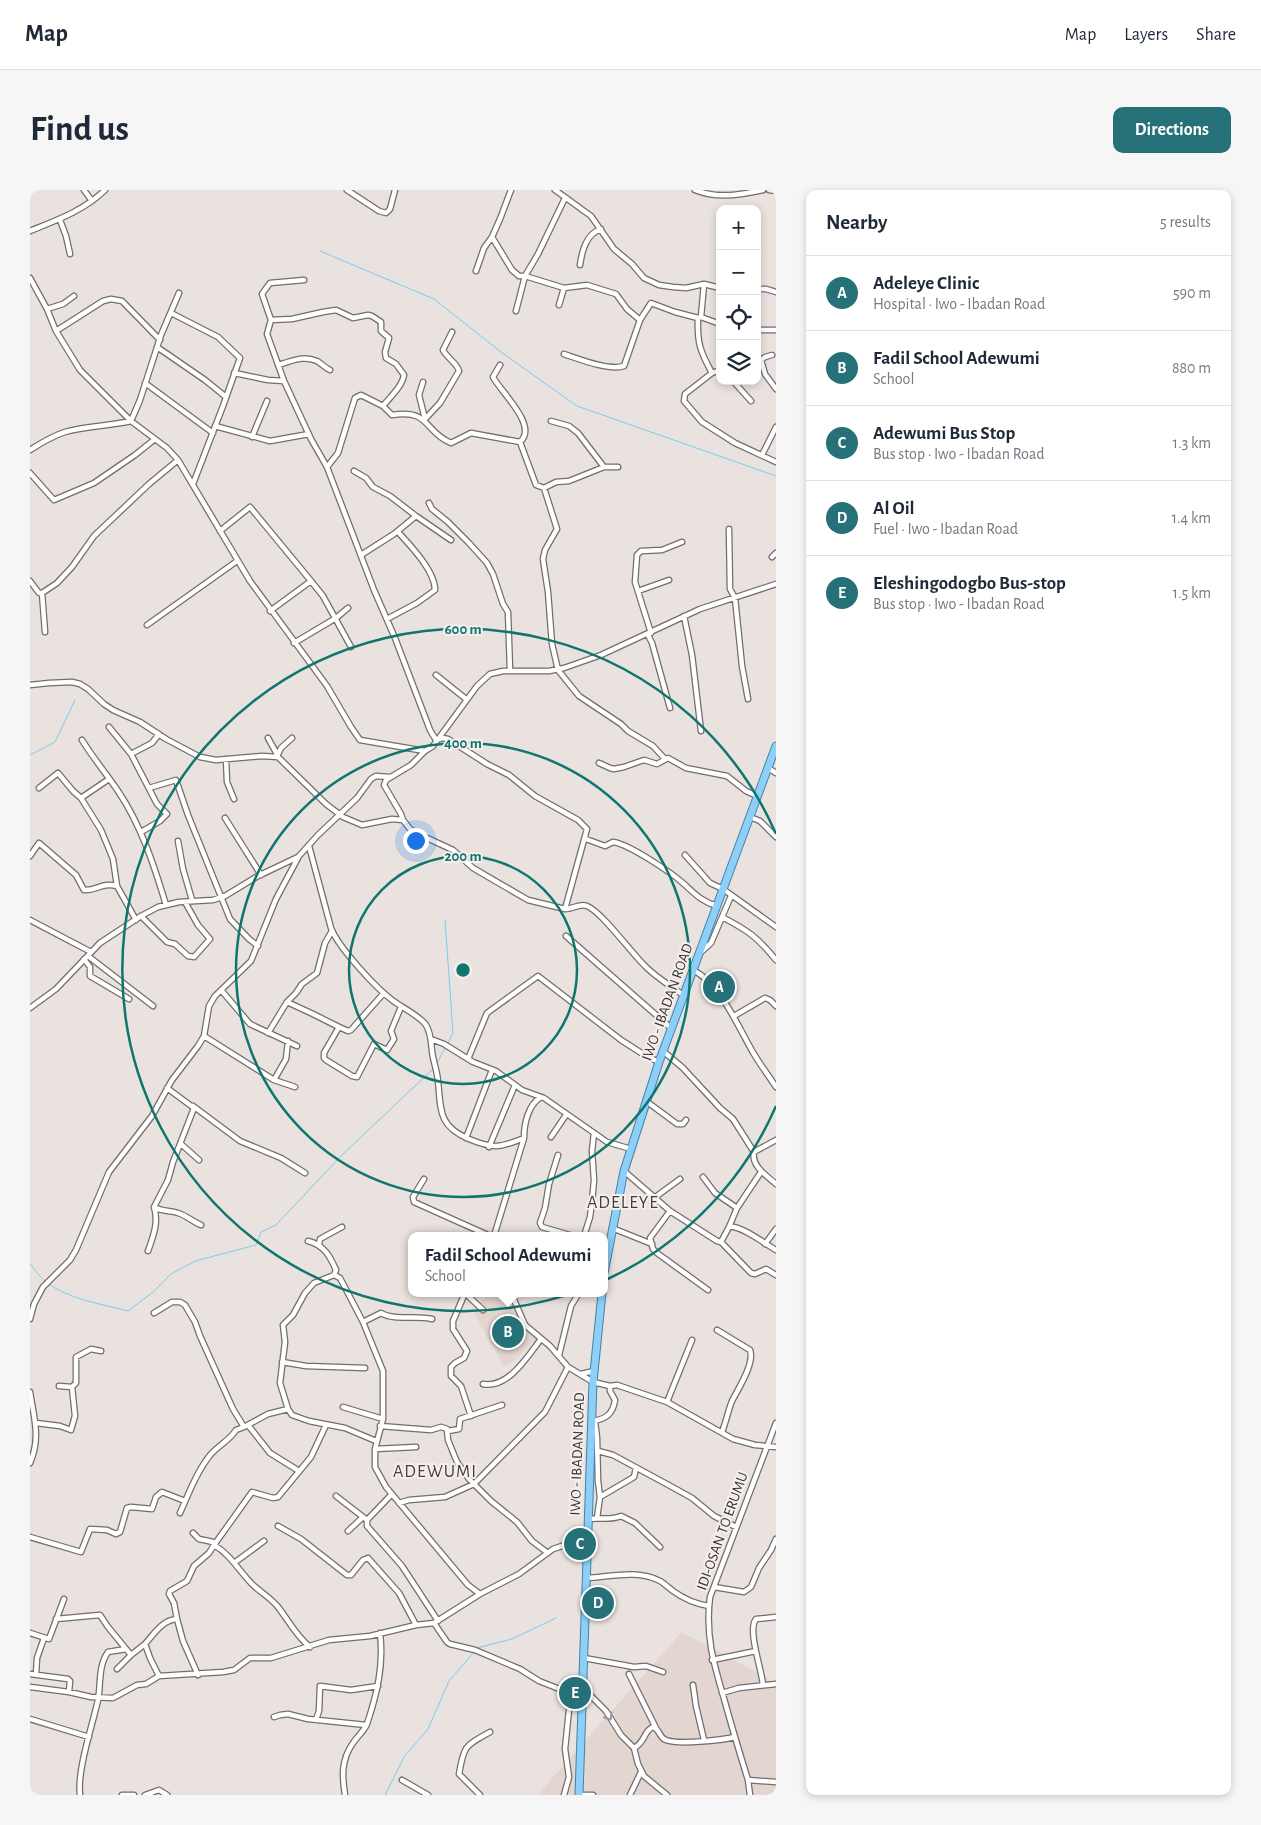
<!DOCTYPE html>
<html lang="en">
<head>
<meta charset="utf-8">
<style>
	body { margin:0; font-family:"Alegreya Sans",sans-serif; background:#f6f6f7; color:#1f2937 }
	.controls { position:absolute; right:15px; top:15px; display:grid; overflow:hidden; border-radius:10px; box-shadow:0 2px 8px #0003 }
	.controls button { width:45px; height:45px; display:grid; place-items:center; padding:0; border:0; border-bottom:1px solid #e0e1e3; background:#fff; color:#1f2937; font:25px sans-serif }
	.you { position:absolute; left:385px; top:650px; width:18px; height:18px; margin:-12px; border:4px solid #fff; border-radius:50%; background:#1a73e8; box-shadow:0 0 0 8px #1a73e833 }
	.badge { display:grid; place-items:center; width:32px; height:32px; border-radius:50%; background:#267078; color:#fff; font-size:16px; font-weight:700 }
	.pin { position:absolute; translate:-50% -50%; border:2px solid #fff; box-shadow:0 1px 5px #0006 }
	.popup { position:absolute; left:378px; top:1042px; width:200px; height:65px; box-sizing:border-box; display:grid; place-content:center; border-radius:10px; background:#fff; filter:drop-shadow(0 1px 4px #0005); font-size:16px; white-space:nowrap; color:#747a83 }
	.popup b { font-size:19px; color:#1f2937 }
	.popup::after { content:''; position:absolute; left:50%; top:100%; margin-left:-10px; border:10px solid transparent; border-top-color:#fff }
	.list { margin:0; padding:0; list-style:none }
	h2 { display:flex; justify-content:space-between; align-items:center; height:65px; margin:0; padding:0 20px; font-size:21px }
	h2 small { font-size:16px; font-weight:400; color:#747a83 }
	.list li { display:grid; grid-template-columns:32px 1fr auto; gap:15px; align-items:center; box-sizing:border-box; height:75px; padding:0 20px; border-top:1px solid #e0e1e3 }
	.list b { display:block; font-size:19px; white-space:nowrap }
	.list p { margin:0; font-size:16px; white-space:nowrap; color:#747a83 }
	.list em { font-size:16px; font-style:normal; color:#747a83 }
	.icon { flex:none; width:28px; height:28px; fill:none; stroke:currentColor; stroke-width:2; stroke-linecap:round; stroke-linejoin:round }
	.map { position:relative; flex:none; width:746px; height:1605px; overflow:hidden; border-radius:10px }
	header { display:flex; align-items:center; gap:30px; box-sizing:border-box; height:70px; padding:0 25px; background:#fff; border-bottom:1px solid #e0e1e3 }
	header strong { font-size:24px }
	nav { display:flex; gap:28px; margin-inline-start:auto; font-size:18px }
	.intro { display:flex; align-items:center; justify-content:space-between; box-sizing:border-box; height:120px; padding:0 30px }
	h1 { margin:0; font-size:35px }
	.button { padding:12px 22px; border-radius:10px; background:#267078; color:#fff; font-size:18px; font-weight:700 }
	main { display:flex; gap:30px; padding:0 30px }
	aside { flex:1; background:#fff; border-radius:10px; box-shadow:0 2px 8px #0003 }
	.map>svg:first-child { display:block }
	.built { fill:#e3d5cf }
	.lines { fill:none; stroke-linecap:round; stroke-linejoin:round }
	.stream { stroke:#7accf3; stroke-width:1 }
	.minor-casing { stroke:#736d6b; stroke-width:7 }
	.primary-casing { stroke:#3e84af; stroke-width:9 }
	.minor { stroke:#fff; stroke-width:4.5 }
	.primary { stroke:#8dcff7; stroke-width:7 }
	.oneway { stroke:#9b9a9a }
	.ring { fill:none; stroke:#0f766e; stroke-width:2.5 }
	.labels { text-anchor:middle; stroke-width:4; stroke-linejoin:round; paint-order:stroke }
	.street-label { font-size:15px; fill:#373534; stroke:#f6efed }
	.quarter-label { font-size:18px; letter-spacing:1px; fill:#46413f; stroke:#f6efed }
	.centre { fill:#0f766e; stroke:#f6efed; stroke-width:2.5 }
	.ring-label { font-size:15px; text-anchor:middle; font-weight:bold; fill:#0f766e; stroke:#f6efed; stroke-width:4; stroke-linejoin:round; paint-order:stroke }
</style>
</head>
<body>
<header>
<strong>Map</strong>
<nav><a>Map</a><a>Layers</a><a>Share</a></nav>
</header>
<div class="intro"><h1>Find us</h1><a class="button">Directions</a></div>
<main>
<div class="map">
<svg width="746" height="1605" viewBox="0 0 746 1605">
	<rect width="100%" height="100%" fill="#e9e2df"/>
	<path class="built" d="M462,1103h16l17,32 11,14 -22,22 -10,6 -32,-58z
		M652,1442l94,51v112h-236l-1,-2z"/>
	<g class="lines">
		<path class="stream" d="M290,61l114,48 67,53 76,54 199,70
			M0,565l25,-13 20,-42
			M415,730l8,113 -5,10
			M407,873l9,-17
			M0,1074c5,6 10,13 16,18 22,17 55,22 82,29l25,-19 18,-18 24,-13 61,-16 5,-13 15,-7 65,-69 93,-88
			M447,1458l35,-9 44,-21
			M355,1605l19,-38 24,-28 21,-48 26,-30"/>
		<defs>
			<path id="minor" d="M54,0l8,11
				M317,0l32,21 7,2 4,-4 5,-19
				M525,0l36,26 23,33 18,15 12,14 15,7 14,2 13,1 18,-4 16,4
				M665,0c22,9 44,5 68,0
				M739,0l7,1
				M30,30l6,16 4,18
				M0,41c27,-11 53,-20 75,-41
				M462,47l20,33 7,6h6l13,-22 27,-56
				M550,75c2,-14 6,-31 21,-36
				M446,81l8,-23 8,-11 8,-18 11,-29
				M0,88l17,31 9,22 24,39 51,51 36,27 11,12 72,121 77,105 24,41 9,13 65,11 8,-5 44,-60 13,-12 13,-3h46l15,-3 37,-13 99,-46 76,-25
				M274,90l-34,3 -8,11 9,26 -4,14 17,47 27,58 16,28 47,123 21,48 35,92 6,10 6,-2 6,1 39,25 22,11 26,21 43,24 9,9 -22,80
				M727,99h9l10,3
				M529,115l5,-17
				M17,119l16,-5 11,-8
				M486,121l9,-35 39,12 23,-3 29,9 11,15 13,11
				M141,123l47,24 22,21 -17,48 -30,78
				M671,127l3,-33
				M668,128c-1,25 2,33 14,55l-27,21 -1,7 18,21 33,21 41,19
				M241,130l21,-1 31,-7 13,-2 17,8 15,-3 4,1 9,6v9l8,7 -4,14 1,6 10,6 8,11c-2,12 -14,22 -21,31
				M727,140h19
				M26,141l47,-30 8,-2 11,2 38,39
				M127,157l48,33 21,17
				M534,164c15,5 45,17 60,12l16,-46 11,-17 24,9 23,6 3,-1 19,7
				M727,168l4,2 4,-3 7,-2
				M731,170l4,14 11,15
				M248,175c15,-4 24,-10 39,-4 5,3 8,7 13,9
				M470,175l-7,12c7,14 46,49 27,65
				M204,183l34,7 16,1
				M682,183l8,-3
				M703,191l18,20
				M393,192l-4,13 6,24 15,-16 19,-32c-1,-7 -12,-13 -16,-21l9,-18
				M115,193l68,50
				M521,231l18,5 9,7 26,34
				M185,236l55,15 39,-7
				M222,247l15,-36
				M0,260c11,-7 22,-14 35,-18 21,-6 44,-6 66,-11l9,-21 21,-65 18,-42
				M732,265l14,-28
				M297,277l11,-14 17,-55 6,-3 22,11 9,9c39,-6 31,16 59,28l20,-10 49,9 16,43 8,3
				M588,277h-14l-35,14 -13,1 -12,6 13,41 -12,21 -2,9 5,33 4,52 6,26 21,26 42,28 7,7 25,15 12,13
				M324,281l12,7 7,9 17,9 26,20
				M0,283l24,27 40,-17 41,-28 20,-16
				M399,313l3,6 16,13 21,21 18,20 6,11 10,30 5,8 2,58
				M699,339l1,60 5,9 7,68 6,33
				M190,341l30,-24 61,74
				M331,365l33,-21 22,-18 35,24
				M742,367l4,-4
				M0,391l9,12h3l15,-10 15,-16 22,-31 55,-52 29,-24
				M608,401l31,-11
				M12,403l3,39
				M240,421l41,-30 12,15 28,51
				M654,426l8,39 9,76
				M357,429l30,-16 18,-13c0,-19 -25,-45 -37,-58
				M117,435l90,-64
				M621,443l-16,-51 2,-27 4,-4 21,-1 20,-8
				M618,445l4,8 18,65
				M264,453l42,-25 12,-10
				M406,485l30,24
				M0,495l19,-2 23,-1 8,2 8,5 16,15 9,6 27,12 26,17 34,18 16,3 46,-4 16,1 48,47 17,13 19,8 30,-6 11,1
				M79,537l22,27 26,50 10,10 -7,7 -19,11
				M238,548l10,18
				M52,550c11,18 24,33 36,51 23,34 36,74 48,114
				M395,561l-14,14 -25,15 -2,5 17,29 2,6 7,9 17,9 26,12 20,18 55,32 37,9c8,0 15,-6 22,-3 15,6 45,48 59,61 11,11 25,19 37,28
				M101,564l21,-11 7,-9
				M248,564l3,-6 11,-10
				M196,569l1,23 7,17
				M569,573l11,5 4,1 10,-2 20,-7 13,4 11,-6 18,10 41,8 19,15 11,5
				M738,578l8,5
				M9,598l19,-15 15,18 8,7 20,32 12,29 4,27 19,34
				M119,598l27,-8 12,35 42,104 19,20 9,7
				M51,608l28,-19
				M720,627l10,4 16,16
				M195,628l36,57
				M556,649l19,7 8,-4c16,2 59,31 71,42 11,10 18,18 33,22
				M148,651l5,28 9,31
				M279,656l22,82c7,19 44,59 61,72 9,7 28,16 34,25 5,8 5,17 6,26 1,10 5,19 6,30 3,29 0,45 31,58 24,10 31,9 55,-1 0,-14 4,-33 17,-41
				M655,665l25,28 13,6 53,38
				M0,666l9,-13 37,32 8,15c13,1 17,-8 33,-4
				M111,726l26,26 8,2 13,12 6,1 16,-18 -12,-14 -13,-23
				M692,727c27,14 35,20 54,43
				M0,730l61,32
				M536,746l105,92
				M670,763l11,-10 20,-47
				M58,766l65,50
				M54,769l6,8v9l39,23
				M663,780c28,14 46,59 61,84 7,12 15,22 22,33
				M191,800l29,34 47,22
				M353,804l-32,36 -3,1 -9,-4 -15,26v5l2,2 26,16 5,1 17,-33 13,6 7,-11 -3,-8 10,-24
				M257,812l9,-9 6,-9 15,-11 8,-30 7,-12
				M0,818l26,-19 44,-46 41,-27 17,-9 21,-5 34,-2 12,-4 33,-20 40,-19
				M704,826l31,-18 5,2 6,6
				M238,843l19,-31 26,12 26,13
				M174,846l70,44 21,7
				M401,849l13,5 29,18 23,9 26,19 22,8 63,44 24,7
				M633,861l20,17 37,40 13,11 21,33c-3,14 12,23 22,32
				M438,869l19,-46 51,-37 83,64 25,16 13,6
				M244,890l12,-21 2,-18
				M616,911l31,23h6l3,-4
				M163,916l47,35 41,17 24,15
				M521,947l15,-22
				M436,948l26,-68
				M151,954l18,16
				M459,957l26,-62
				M724,962l22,-12
				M528,965l-9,29 -4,24 -5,15 2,4 31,9
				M594,981l46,40 47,30 4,1 8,-15c12,-2 36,17 47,23
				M673,987l12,16 22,15
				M394,989l-11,18 1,5 76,34
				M624,1008l26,-19
				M124,1017c8,5 16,3 24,6 7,2 16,9 23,12
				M640,1021l-20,27 3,11 4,4 51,37
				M699,1037l8,-19 24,-36
				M582,1038l40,16
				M464,1046l30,-98
				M554,1046l6,-19 2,-15 2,-22 -2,-29 2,-18
				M278,1051c16,4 22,15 28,29l-2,5
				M691,1052l30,31 4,1 11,-5 10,6
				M289,1054l1,-5 22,-12
				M735,1054l11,-15
				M118,1061c5,-14 11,-29 6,-44l14,-27 5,-18 21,-54 -27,-20
				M304,1085l6,3 23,44 20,49v48l-8,30v18l11,20 82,98 12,9
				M304,1085l-20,8 -9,10 -12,22 -10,10 2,17 -5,41 8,26 4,6 17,6 36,7 31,13
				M435,1103l-12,28v8l14,22 -3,7 -9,5 -4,4v9l10,10 10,30
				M435,1103l18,17
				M481,1103l14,32 25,21 18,21 25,15 17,4 7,-1 50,17 66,37 22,6 21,2
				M124,1123l18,-11h8l5,3 10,17 5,14 33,73 11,18 24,-13 20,-5
				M0,1129l4,-15 9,-17 27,-27 6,-10 33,-78 43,-56 20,-36 26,-34 6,-10 5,-30 6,-10 36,-35 25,-62 23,-43 19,-21 39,-37 14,-19 5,-3 14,1
				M333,1132l18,-9c13,8 36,2 51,6
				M687,1140l33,20c5,13 -12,39 -18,51 -4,10 -6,21 -10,31
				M529,1165l12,-49 8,-13
				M252,1172l24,4 59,2
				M551,1184l13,-3
				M453,1194c25,5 45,-28 58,-45
				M42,1197l4,-4v-26l15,-8 10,2
				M0,1202c4,26 11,46 0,71
				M637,1212l25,-62
				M313,1217l40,12
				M563,1231c13,-2 20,-7 22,-21l-5,-9v-5
				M565,1231l2,17 1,43 2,16 -3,21
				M6,1233l24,3 11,4 4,-14 -3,-29 -13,-1
				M218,1235l22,28 29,18
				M350,1236l51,4 10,-3 6,2 1,11 9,22 12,17 22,22 26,21 15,19 16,12
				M418,1241l11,-2 1,-10 42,-14
				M345,1259l41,-2
				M568,1261l15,4 61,33 18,10 22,18 22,11
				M362,1304l-25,26v6l35,40 36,55
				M306,1306l31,24
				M570,1307l34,-20 2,-9
				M369,1313l10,-3 36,-3 29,-13 71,-72 23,-45
				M150,1323c9,-20 17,-42 31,-59 8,-9 19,-14 25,-24l8,-3
				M559,1329c12,-2 20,2 32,-3l14,7 25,24
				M248,1336l23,13 46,36h4l12,-15 5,-2 31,35 17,32
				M318,1341l15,-14
				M163,1343l6,6 14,3 1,3 38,-53 21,6 5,-1 33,-40 15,-32
				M0,1347l51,15 9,-23 17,1 9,4 4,-2 7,-24 4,-1 21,2 4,-12 6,-5 23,9
				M204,1373l30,-22
				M556,1388c25,-1 51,-9 74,3 5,3 9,7 13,10 11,8 23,13 36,15
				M684,1397l30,5 7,-5 8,-19 12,-18 5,-11
				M26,1429l44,-4 8,12 23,28 -14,14
				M147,1429l6,22 15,34
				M404,1433l13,19 3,2 25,6 45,19 19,12 23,9 21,-4
				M0,1443l19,6 15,-40
				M101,1465l14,-11
				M554,1468l50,9 12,-1 17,6
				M682,1470l44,-9
				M0,1484l38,5 2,2 -1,11
				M6,1484l1,-16 7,-20
				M599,1484l27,54
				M129,1486l-9,-18 -5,-14c9,-10 17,-24 32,-25l-3,-16 -5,-9 1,-3 17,-10 7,-15 15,-13 5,-8c16,9 25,26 38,39 8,8 19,14 26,23 11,14 18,29 32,40
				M663,1495l3,21 8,34
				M733,1495c-1,-15 -16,-55 -7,-66l20,-2
				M0,1497l39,5 22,5 22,1 24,-13 9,-1 13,-8 64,-4 11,-2 16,-12h21l58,-18 41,-4 46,-11 18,-2 46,-29 39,-20 34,-25 15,-5 20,-2
				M553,1498l23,23 15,24 13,13 4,16 6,12 23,19
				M532,1500l8,10 12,4
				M692,1503l17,-5 37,-4
				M244,1527l6,-2 8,-1 20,5 58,6
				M0,1529l59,18
				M286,1530l3,-9 1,-25 31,4 27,-4
				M604,1558c12,-6 9,-17 19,-21 7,2 6,11 13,13 13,5 56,0 69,-3
				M372,1590l26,15
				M718,1590l28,2
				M50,1605c-3,-25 12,-68 18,-95 3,-16 0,-34 10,-48l18,-3
				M92,1605h12
				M115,1605l14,-5 8,5
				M315,1605c-3,-19 -4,-35 8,-52 4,-6 11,-12 14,-19 10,-30 17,-59 13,-91
				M450,1605l-21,-21c5,-29 6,-28 31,-42
				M534,1605l5,-18 -4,-28 5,-49
				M552,1605h11
				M600,1605l11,-23
				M720,1605l-2,-15c-8,-26 -16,-52 -23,-78 -11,-37 -20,-66 -15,-105l66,-174"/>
			<path id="primary" d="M574,1083l20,-102 35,-109 117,-316
				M549,1605l14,-413 9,-89"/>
		</defs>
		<use href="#minor" class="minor-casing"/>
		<use href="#primary" class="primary-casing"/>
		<use href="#minor" class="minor"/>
		<use href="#primary" class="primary"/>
	</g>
	<defs><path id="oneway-chevron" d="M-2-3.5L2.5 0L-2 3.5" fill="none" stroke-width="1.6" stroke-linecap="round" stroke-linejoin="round" transform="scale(1.25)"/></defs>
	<use class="oneway" href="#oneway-chevron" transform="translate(579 1527) rotate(58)"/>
	<g class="ring">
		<circle cx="433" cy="780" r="114"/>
		<circle cx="433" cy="780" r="227"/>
		<path d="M746 916A341 341 0 1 1 746 644"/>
	</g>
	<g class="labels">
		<g class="street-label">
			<text transform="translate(637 812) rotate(-70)" y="5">IWO - IBADAN ROAD</text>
			<text transform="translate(547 1264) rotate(-88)" y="5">IWO - IBADAN ROAD</text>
			<text transform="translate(692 1341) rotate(-70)" y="5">IDI-OSAN TO ERUMU</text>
		</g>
		<g class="quarter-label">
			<text x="593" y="1018">ADELEYE</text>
			<text x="405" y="1287">ADEWUMI</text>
		</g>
	</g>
	<circle cx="433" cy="780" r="8" class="centre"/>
	<g class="ring-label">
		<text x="433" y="444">600 m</text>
		<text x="433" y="558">400 m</text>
		<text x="433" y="671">200 m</text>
	</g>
</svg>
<div class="controls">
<button>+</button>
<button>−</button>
<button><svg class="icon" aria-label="locate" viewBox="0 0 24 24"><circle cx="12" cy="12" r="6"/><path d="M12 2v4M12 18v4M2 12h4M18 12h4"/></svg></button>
<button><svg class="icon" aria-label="layers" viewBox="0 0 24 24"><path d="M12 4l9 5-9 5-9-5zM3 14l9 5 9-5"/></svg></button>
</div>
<div class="you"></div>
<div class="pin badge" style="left:689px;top:797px">A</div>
<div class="pin badge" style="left:478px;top:1142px">B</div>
<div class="popup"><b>Fadil School Adewumi</b>School</div>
<div class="pin badge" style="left:550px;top:1354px">C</div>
<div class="pin badge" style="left:568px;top:1413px">D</div>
<div class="pin badge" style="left:545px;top:1503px">E</div>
</div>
<aside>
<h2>Nearby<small>5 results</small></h2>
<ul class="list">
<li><span class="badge">A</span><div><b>Adeleye Clinic</b><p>Hospital · Iwo - Ibadan Road</p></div><em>590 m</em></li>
<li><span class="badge">B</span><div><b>Fadil School Adewumi</b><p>School</p></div><em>880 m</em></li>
<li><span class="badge">C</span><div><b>Adewumi Bus Stop</b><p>Bus stop · Iwo - Ibadan Road</p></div><em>1.3 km</em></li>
<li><span class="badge">D</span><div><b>Al Oil</b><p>Fuel · Iwo - Ibadan Road</p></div><em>1.4 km</em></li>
<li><span class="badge">E</span><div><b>Eleshingodogbo Bus-stop</b><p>Bus stop · Iwo - Ibadan Road</p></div><em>1.5 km</em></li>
</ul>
</aside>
</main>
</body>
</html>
